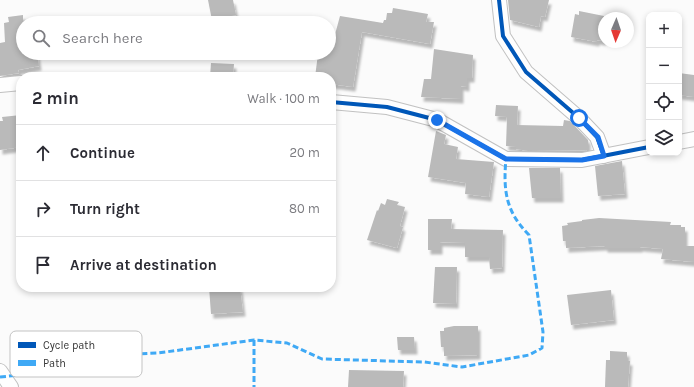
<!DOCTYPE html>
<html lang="en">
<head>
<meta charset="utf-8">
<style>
	body { margin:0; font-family:Karla,sans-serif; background:#f2f2f3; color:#2b2b33 }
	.controls { position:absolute; right:12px; top:12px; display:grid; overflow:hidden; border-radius:8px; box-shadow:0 2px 6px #0003 }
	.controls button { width:36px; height:36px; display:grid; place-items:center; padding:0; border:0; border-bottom:1px solid #e1e1e2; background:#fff; color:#2b2b33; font:20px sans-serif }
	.compass { position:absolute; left:598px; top:12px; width:36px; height:36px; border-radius:50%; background:#fff; box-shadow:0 2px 6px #0003; rotate:182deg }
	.stop { position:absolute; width:12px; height:12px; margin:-9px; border:3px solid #1a73e8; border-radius:50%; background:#fff }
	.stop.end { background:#1a73e8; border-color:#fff; box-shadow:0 1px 4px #0008 }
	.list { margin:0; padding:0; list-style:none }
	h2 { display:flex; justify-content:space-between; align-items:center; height:52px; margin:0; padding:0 16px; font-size:17px }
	h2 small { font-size:13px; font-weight:400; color:#7c7c81 }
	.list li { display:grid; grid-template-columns:26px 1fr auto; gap:12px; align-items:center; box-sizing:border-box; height:56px; padding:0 16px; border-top:1px solid #e1e1e2 }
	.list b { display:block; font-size:15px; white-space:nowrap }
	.list em { font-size:13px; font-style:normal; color:#7c7c81 }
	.icon { flex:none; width:22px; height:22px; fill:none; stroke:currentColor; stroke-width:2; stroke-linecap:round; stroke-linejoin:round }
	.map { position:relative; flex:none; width:694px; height:387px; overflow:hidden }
	.search { position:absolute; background:#fff; box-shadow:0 2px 6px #0003; left:16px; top:16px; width:320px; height:44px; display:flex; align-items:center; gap:10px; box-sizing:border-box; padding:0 14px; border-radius:22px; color:#7c7c81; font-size:15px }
	.panel { position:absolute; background:#fff; box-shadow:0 2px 6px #0003; left:16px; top:72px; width:320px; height:220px; border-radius:16px }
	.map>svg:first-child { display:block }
	.building { fill:#bababa; filter:url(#shadow) }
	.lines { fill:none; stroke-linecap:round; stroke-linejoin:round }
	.street-casing { stroke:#c1c1c1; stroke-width:16 }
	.street { stroke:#fefefe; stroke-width:14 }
	.quiet { stroke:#3fa9f5; stroke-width:3; stroke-dasharray:6 3; stroke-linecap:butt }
	.cycleway-casing { stroke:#fff; stroke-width:6 }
	.cycleway { stroke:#0057b8; stroke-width:4 }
	.route { stroke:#1a73e8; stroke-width:5 }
	.key { fill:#fff; stroke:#c3c3c3; stroke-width:1 }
	.key-label { font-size:11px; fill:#363636 }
</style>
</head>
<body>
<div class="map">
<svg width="694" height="387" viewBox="0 0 694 387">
	<defs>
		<filter id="shadow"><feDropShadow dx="2.5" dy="4.5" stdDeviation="1" flood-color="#0004"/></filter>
	</defs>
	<rect width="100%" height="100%" fill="#fbfbfb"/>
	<path class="building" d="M208,0h25l3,15 -24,5z
		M508,0h41l-4,17 -4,-1 -2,11 -29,-7z
		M393,8l35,6 -2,8h8l-4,22 -68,-12 -9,55 -22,-3v-7h-16l3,-23 9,1v-2h3l10,-37 43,7 1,-3h2l1,-7h5z
		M579,11l25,5v25l-7,-1v2l-26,-5 4,-23 4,1z
		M23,15v38h14l2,13 -21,4 1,3 -19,3v-33l5,-1 -1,-19 5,-1 -1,-5z
		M434,49l39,6 -1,23h-5v9l-6,-1v13l-40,-2 3,-18h7z
		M211,63l23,1 -1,13h-23z
		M679,73l15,2v22l-15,-2z
		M496,105l22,1 -1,19 46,1 1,-6 6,1 18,19v10l-60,1 -12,-2v-2l-10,-1 1,-29 -12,-1z
		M21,115v32l-21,3v-29h3l-1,-4z
		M436,131l10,4 -2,9 14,3 -2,12 38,3 -5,35 -24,-3 1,-11 -38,-6z
		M622,161l3,33 -27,2 -3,-30z
		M529,168h31l1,30h-29z
		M387,199l12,3 -2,3 8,2 -5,19 3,1 -6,21 -30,-8 10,-30 1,1 3,-8 4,2z
		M599,218l72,4 -1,3h11v2h4v19h9v16l-33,-3 2,-10 -23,-2v1h-35v-2l-39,2v-7h-3l-1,-15 6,-1 -1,-2 15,-2v-1z
		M428,219h24l-1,10 52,1 -1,38 -12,1 -1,-12h-24v-14l-25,-1v8h-12z
		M435,267h22l-1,37 -23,-1z
		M209,287h31l3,25 -32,2z
		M611,290l3,30 -43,5 -4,-30z
		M454,326h24v29l-34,1v-9h-3l-1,-16h4v-3z
		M397,337h17l1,13h-17z
		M610,351l17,1v9h3l-2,26h-23l1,-27h4z
		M349,370l55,1 -1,16h-55z"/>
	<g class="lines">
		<defs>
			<path id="street" d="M499,0l4,36 23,36 53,46 18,19 7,19
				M0,85l21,-2
				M331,102l56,5 50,13 69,39 76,1 67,-13
				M679,142l15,-3
				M0,371l11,16"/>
		</defs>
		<use href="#street" class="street-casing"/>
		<use href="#street" class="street"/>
		<path class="quiet" d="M254,340v47
			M0,377l49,-5 60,-17 49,-2 96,-13 33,3 35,16 102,3 38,5 67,-12 13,-7 1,-16 -14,-97c-23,-23 -26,-44 -23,-76"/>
		<defs>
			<path id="cycleway" d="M499,0l4,36 23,36 53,46 18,19 7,19
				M331,102l56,5 50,13 69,39 76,1 67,-13"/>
		</defs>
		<use href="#cycleway" class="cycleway-casing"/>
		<use href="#cycleway" class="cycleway"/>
	</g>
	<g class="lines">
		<path class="route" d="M437,120l69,39 76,1 22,-4 -6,-19 -19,-19"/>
	</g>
	<rect x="10" y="331" width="132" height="46" rx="6" class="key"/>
	<rect x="18" y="342" width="18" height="6" fill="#0057b8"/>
	<rect x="18" y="360" width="18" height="6" fill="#3fa9f5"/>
	<g class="key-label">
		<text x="43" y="349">Cycle path</text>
		<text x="43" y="367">Path</text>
	</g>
</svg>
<div class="controls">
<button>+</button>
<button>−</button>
<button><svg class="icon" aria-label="locate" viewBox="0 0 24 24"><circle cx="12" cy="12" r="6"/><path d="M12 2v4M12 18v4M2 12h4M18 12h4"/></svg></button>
<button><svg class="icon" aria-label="layers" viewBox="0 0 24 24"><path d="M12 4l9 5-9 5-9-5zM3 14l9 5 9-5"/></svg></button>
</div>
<svg class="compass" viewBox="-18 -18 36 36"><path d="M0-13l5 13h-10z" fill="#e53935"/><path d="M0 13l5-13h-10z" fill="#7c7c81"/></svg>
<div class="stop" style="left:579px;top:118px"></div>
<div class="stop end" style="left:437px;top:120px"></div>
<div class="search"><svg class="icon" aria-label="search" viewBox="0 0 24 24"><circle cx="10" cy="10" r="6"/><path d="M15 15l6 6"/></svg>Search here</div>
<section class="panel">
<h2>2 min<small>Walk · 100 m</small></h2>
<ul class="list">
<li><svg class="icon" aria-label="ahead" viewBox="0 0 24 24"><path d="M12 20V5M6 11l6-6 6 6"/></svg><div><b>Continue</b></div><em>20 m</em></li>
<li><svg class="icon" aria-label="right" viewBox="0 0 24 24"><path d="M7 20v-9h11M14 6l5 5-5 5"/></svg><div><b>Turn right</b></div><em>80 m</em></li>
<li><svg class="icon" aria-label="arrive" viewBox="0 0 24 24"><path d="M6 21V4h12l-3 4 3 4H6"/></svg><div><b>Arrive at destination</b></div></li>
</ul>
</section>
</div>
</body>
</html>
